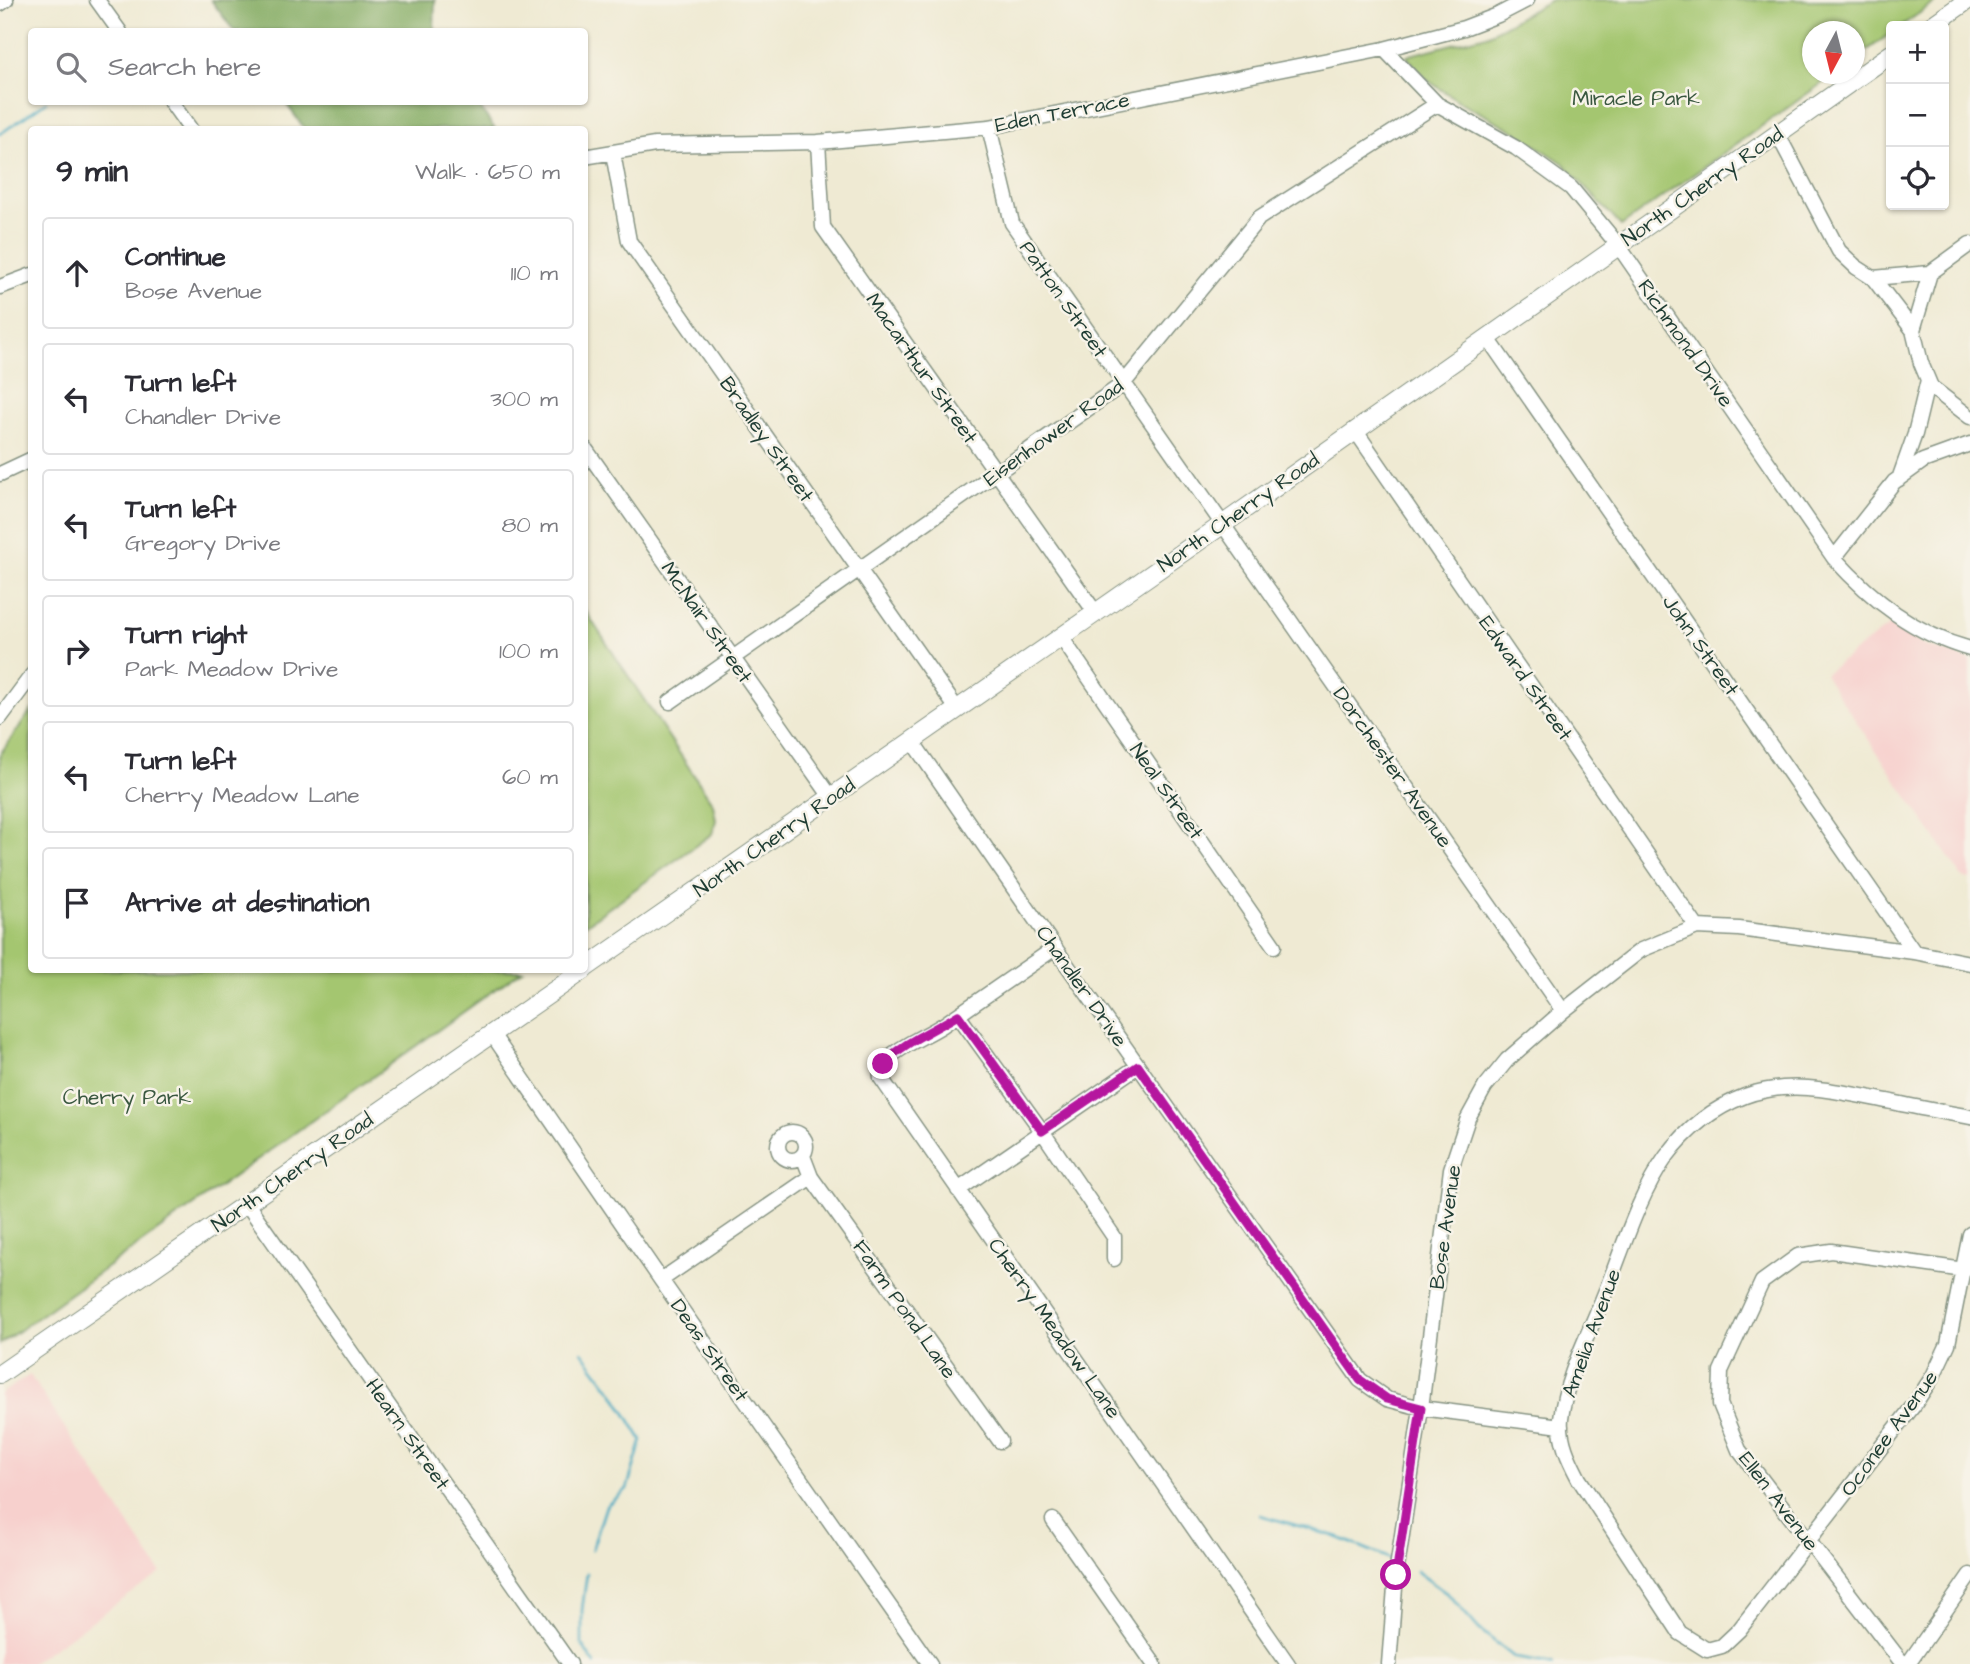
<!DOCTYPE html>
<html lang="en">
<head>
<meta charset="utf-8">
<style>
	body { margin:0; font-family:"Architects Daughter",sans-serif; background:#f2f2f3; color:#2b2b33 }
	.controls { position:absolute; right:21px; top:21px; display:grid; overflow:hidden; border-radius:7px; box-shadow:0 2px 5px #0004 }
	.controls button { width:63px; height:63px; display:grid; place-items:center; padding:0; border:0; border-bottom:2px solid #e1e1e2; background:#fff; color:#2b2b33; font:35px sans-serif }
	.compass { position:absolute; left:1802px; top:21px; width:63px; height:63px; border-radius:50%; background:#fff; box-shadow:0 2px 5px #0004; rotate:187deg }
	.stop { position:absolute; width:21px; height:21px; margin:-16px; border:5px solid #b5179e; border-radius:50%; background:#fff }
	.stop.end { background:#b5179e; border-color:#fff; box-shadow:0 2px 7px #0008 }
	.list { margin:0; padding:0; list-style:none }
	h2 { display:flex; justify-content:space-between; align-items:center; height:91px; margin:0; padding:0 28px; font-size:30px }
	h2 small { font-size:23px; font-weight:400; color:#7c7c81 }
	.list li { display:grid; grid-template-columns:46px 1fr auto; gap:21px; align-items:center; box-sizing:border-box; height:112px; margin:0 14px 14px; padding:0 14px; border:2px solid #e1e1e2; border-radius:7px }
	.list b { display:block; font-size:26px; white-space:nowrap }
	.list p { margin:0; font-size:23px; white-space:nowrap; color:#7c7c81 }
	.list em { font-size:23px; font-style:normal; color:#7c7c81 }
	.icon { flex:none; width:38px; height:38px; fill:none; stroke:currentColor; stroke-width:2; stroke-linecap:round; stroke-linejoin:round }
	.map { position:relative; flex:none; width:1970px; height:1664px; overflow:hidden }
	.search { position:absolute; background:#fff; box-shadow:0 2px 5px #0004; left:28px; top:28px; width:560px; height:77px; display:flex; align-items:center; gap:18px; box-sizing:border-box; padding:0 24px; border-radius:7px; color:#7c7c81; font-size:26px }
	.panel { position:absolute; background:#fff; box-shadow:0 2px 5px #0004; left:28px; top:126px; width:560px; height:847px; border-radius:7px }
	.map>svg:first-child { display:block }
	.built { fill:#f7d0cd }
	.green { fill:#a4c66f; stroke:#628252; stroke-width:2 }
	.forest { fill:#83ab62; stroke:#51744b; stroke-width:2 }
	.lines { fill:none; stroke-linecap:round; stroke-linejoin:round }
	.stream { stroke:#42a9c2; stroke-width:2.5 }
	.minor-casing { stroke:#879484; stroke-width:17 }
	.major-casing { stroke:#879484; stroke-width:20 }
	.minor { stroke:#fff; stroke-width:14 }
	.major { stroke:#fff; stroke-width:18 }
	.route { stroke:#b5179e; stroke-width:9 }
	.labels { text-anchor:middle; stroke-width:5; stroke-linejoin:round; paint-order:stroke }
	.park-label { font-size:21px; fill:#3a5840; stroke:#f7f3e8 }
	.street-label { font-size:21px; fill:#1f3d34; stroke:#f7f3e8 }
</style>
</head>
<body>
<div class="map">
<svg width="1970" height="1664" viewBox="0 0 1970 1664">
	<rect width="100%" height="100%" fill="#f7f3e8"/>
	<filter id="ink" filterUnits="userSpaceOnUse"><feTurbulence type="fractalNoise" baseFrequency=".0143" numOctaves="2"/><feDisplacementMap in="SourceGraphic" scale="14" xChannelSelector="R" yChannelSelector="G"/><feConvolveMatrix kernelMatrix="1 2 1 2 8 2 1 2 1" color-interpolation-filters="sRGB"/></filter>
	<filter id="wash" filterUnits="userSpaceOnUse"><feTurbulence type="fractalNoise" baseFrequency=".00686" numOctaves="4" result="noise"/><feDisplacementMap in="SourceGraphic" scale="28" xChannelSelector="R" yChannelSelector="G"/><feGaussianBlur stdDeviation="1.57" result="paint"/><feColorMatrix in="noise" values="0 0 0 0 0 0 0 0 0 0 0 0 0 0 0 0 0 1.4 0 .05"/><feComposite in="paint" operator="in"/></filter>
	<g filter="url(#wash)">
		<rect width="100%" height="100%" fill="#efead3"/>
		<path class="built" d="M1890,625l35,21 45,14v219l-8,-2 -138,-203z
			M30,1375l131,198 -131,91h-30v-270z"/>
		<path class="green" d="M1551,0h387l-37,26h-10v7l-36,26 -1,-27h-42v42h23l-214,152 -58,-63 -52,-34 -51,-27 -33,-22 -21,-24 81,-21z
			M584,609l129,195 3,16 -4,14 -127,91z
			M31,711l1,259h490l-522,374v-590z"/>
		<path class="forest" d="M211,0h224l-1,31h-200z
			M285,102h191l19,27h-190z"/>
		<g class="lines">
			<path class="stream" d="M0,134l46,-32
				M582,1352l32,42 28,46 -15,49 -21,17 -14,43
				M1260,1515l74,21 57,23
				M1416,1571l33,24 30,34 36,29 38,6
				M587,1573l-5,37v35l13,19"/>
		</g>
	</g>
	<g filter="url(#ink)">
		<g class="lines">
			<defs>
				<path id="minor" d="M97,0l23,32
					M0,4l6,-4
					M1384,49l53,55 79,44 55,40 47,57 216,313c38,42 81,76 136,91
					M171,102l20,28
					M989,127l23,96 551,788
					M1777,133l62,118 17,16 17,11 57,-5 40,-29
					M818,142l5,85 272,385
					M613,153l16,88 328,468
					M584,157l71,-12 163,-3 171,-15 395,-78 80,-21 34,-13 29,-15
					M1930,273l-17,57 8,33 10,24 39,30
					M1873,278l40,52
					M0,287l32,-12
					M1487,337l427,615
					M1355,430l342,497
					M584,447l247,350
					M0,474l32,-15
					M1899,479l16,-45 13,-54
					M1834,558l60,-76 29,-21 47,-17
					M1061,637l213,309
					M670,702l453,-318 136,-166 178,-114
					M0,718l32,-43
					M912,741l143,207 305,432 27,19 34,9 140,18
					M1055,948c-38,26 -75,52 -112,77 -19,12 -39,19 -56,34 -6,6 -7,11 -6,19l407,586
					M958,1015l84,116 72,106v22
					M492,1034l169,246 269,384
					M1970,1117c-26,-5 -52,-9 -78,-15 -48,-9 -99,-24 -147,-6 -32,12 -59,34 -79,61 -29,41 -44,95 -63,141 -15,38 -37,79 -42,120 -2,22 8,42 18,61l101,154 27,17 15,-4 17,-16 175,-225 19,-29 15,-32 22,-110
					M778 1146a14 14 0 1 1 28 0a14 14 0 1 1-28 0Z
					M803,1156l8,21 189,264
					M958,1190l180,-124
					M247,1204l323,460
					M661,1280l150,-103
					M1053,1520l101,144
					M1389,1664l7,-89 25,-167 30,-239 17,-51 17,-31 22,-27 56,-49 78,-61 56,-23 42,2 175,23 56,11
					M1903,1664l-164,-214 -19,-46 1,-33 41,-89 36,-26 33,-5 133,19
					M1908,1664l62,-89"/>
				<path id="major" d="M1931,26l37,-26
					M584,969l638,-444 669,-471
					M0,1374l584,-404"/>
			</defs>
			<use href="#minor" class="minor-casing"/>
			<use href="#major" class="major-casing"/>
			<use href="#minor" class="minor"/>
			<use href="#major" class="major"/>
		</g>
	</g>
	<g class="lines" filter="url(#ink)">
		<path class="route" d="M883,1064c19,-21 51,-34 75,-49l84,116 96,-65 222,314 27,19 34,9 -25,167"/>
	</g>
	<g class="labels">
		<g class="park-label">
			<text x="1636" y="105">Miracle Park</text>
			<text x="127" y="1104">Cherry Park</text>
		</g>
		<g class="street-label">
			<text transform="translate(1062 112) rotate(-11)" y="7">Eden Terrace</text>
			<text transform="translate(1702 186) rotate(-35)" y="7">North Cherry Road</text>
			<text transform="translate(1064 299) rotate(55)" y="7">Patton Street</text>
			<text transform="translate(1686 343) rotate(55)" y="7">Richmond Drive</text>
			<text transform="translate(922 368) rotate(55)" y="7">Macarthur Street</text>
			<text transform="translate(1053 432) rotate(-36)" y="7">Eisenhower Road</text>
			<text transform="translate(767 439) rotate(55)" y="7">Bradley Street</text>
			<text transform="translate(1238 512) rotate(-35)" y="7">North Cherry Road</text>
			<text transform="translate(707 622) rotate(55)" y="7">McNair Street</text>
			<text transform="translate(1701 645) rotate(55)" y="7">John Street</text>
			<text transform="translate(1526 678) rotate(55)" y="7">Edward Street</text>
			<text transform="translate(1393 767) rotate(55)" y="7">Dorchester Avenue</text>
			<text transform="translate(1167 791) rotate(55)" y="7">Neal Street</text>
			<text transform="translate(774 837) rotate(-35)" y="7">North Cherry Road</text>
			<text transform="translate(1082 986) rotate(55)" y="7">Chandler Drive</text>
			<text transform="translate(292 1172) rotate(-35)" y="7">North Cherry Road</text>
			<text transform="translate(1445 1227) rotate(-82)" y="7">Bose Avenue</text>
			<text transform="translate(905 1309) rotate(55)" y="7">Farm Pond Lane</text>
			<text transform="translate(1055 1328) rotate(55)" y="7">Cherry Meadow Lane</text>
			<text transform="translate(1591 1333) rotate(-70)" y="7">Amelia Avenue</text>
			<text transform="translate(710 1350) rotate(55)" y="7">Deas Street</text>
			<text transform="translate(1889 1433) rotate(-54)" y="7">Oconee Avenue</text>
			<text transform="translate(408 1434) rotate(55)" y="7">Hearn Street</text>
			<text transform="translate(1779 1501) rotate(53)" y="7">Ellen Avenue</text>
		</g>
	</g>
</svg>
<div class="controls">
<button>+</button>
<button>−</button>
<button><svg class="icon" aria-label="locate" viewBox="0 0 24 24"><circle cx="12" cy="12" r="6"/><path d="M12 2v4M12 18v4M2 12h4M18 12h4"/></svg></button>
</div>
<svg class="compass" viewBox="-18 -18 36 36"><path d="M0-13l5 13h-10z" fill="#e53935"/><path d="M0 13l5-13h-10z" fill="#7c7c81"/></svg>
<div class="stop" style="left:1396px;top:1575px"></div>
<div class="stop end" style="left:883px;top:1064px"></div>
<div class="search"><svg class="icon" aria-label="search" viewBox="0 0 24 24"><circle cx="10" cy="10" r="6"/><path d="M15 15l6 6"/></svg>Search here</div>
<section class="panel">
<h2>9 min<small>Walk · 650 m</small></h2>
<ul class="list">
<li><svg class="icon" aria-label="ahead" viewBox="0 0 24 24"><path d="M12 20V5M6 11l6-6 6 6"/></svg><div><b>Continue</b><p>Bose Avenue</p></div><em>110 m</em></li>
<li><svg class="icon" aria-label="left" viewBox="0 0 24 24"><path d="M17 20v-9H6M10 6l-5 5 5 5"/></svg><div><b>Turn left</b><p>Chandler Drive</p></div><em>300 m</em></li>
<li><svg class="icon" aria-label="left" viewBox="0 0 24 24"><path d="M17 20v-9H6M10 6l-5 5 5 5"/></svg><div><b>Turn left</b><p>Gregory Drive</p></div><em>80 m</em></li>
<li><svg class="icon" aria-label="right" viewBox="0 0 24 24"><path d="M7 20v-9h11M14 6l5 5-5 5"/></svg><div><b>Turn right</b><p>Park Meadow Drive</p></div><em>100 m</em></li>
<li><svg class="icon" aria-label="left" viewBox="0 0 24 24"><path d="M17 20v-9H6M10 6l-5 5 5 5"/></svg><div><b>Turn left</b><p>Cherry Meadow Lane</p></div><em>60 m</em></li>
<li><svg class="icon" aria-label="arrive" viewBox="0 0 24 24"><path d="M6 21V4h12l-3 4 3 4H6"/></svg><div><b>Arrive at destination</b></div></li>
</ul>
</section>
</div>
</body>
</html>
